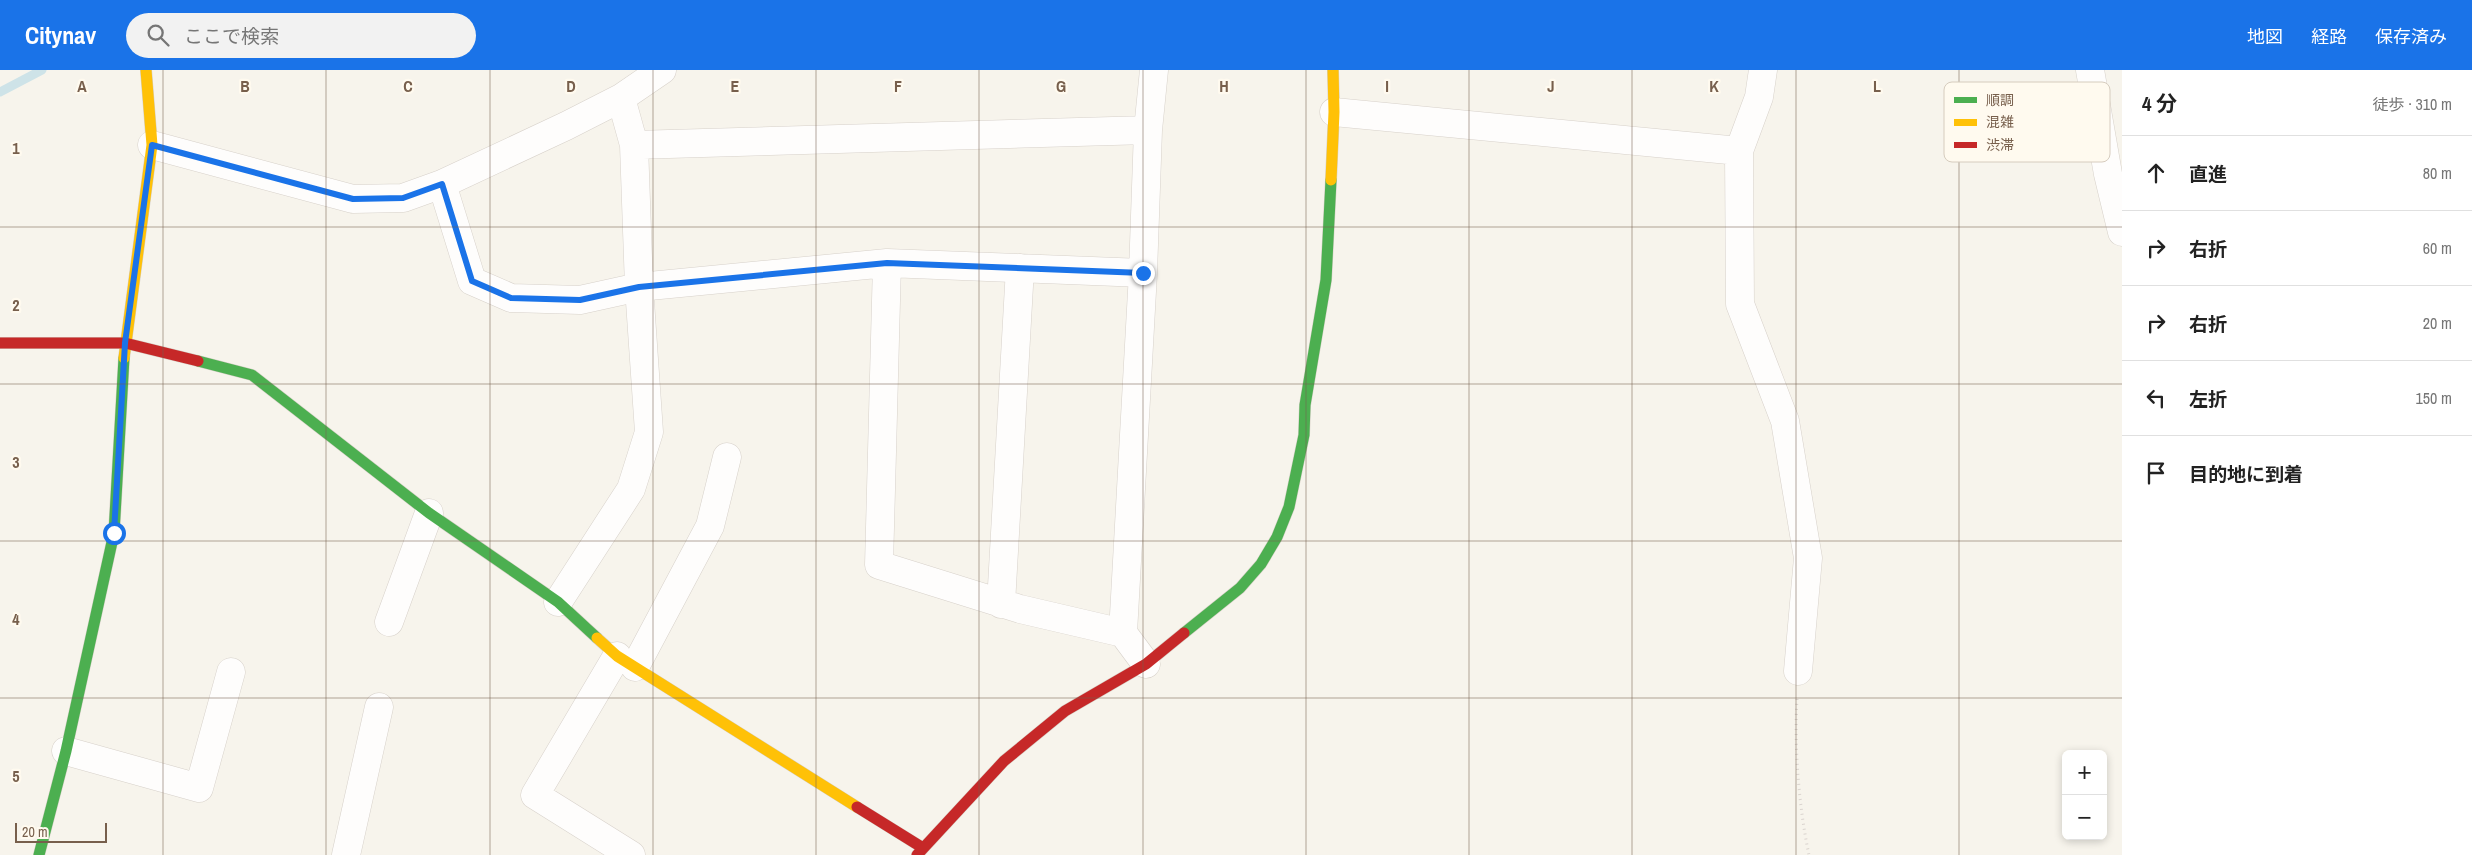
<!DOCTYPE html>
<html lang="ja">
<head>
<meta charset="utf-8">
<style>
	body { margin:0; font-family:"Archivo Narrow","Noto Sans JP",sans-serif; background:#f2f2f2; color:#222 }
	.controls { position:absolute; right:15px; bottom:15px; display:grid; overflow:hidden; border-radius:8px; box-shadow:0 2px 8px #0003 }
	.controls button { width:45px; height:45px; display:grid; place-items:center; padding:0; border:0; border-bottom:1px solid #e0e0e0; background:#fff; color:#222; font:25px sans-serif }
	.scale { position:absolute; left:15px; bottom:12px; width:92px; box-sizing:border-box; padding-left:5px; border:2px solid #775f4c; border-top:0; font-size:14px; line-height:18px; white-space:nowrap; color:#775f4c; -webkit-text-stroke:4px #fffaef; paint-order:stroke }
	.stop { position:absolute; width:15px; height:15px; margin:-11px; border:4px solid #1a73e8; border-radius:50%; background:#fff }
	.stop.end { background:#1a73e8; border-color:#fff; box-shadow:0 1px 5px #0008 }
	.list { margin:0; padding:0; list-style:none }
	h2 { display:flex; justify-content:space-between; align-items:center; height:65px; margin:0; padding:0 20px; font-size:21px }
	h2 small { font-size:16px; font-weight:400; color:#767676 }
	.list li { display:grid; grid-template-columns:32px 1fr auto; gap:15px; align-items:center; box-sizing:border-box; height:75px; padding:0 20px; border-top:1px solid #e0e0e0 }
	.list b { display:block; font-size:19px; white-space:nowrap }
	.list em { font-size:16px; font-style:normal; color:#767676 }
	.icon { flex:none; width:28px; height:28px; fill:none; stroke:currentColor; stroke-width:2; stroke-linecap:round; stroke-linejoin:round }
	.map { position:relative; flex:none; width:2122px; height:785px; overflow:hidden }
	header { display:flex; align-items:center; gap:30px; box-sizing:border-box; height:70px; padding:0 25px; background:#1a73e8; color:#fff }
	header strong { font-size:24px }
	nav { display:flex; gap:28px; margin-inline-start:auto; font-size:18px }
	.search { width:350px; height:45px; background:#f2f2f2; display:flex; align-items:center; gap:12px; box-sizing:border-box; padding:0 18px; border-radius:28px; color:#767676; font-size:19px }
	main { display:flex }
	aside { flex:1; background:#fff }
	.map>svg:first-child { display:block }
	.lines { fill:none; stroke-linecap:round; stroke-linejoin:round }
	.stream { stroke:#cee3e8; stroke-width:9 }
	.street-casing { stroke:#d7d1ca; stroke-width:29 }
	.fast-casing { stroke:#d6d0c7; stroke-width:12 }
	.slow-casing { stroke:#d6d0c7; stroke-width:12 }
	.jam-casing { stroke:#d6d0c7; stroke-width:12 }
	.path { stroke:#dad4cf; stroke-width:3; stroke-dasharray:1 4; stroke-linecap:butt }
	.street { stroke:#fefdfc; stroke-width:28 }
	.fast { stroke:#4caf50; stroke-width:11 }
	.slow { stroke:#ffc107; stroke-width:11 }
	.jam { stroke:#c62828; stroke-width:11 }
	.route { stroke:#1a73e8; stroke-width:6 }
	.grid { fill:none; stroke:#775f4c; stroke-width:1; stroke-opacity:0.55 }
	.key { fill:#fffaef; stroke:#d6ccbe; stroke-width:1 }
	.key-label { font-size:14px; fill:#775f4c }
	.grid-label { font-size:16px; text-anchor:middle; font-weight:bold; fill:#775f4c; stroke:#fffaef; stroke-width:4.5; stroke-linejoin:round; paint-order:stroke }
</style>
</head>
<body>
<header>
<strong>Citynav</strong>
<div class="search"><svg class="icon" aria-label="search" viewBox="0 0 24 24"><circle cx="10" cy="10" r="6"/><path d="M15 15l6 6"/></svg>ここで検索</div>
<nav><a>地図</a><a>経路</a><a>保存済み</a></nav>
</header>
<main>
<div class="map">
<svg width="2122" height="785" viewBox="0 0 2122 785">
	<rect width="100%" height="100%" fill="#f7f4ec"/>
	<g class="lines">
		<path class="stream" d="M0,22l42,-22"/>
		<defs>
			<path id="street" d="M1763,0l-4,27 -20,54 1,153 45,117 23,137 -10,113
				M2090,0l18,104 14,58
				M1334,42l405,39
				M152,75l201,54 50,-1 39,-14 124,-58 55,-28 41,-28
				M634,75l514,-15
				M442,114l30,97 39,17 69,2 59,-13 248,-24 256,10
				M887,193l-8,302 141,44 103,24 23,31
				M558,532l73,-113 18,-57 -10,-145 -5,-142 -13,-47
				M1001,534l19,-336
				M389,552l40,-109
				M1123,563l20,-360 5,-143 6,-60
				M617,586l-82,139 96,60
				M635,597l75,-141 17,-69
				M66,681l133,37 32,-116
				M346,785l33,-148"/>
			<path id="fast" d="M198,291l54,14 177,138 129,89 39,36
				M1184,563l56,-45 21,-24 16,-27 12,-30 15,-72 1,-30 21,-125 5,-100
				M39,785l27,-104 48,-218 10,-175"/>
			<path id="slow" d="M1331,110l3,-68 -1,-42
				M124,288l28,-213 -6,-75
				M597,568l20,18 240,151"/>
			<path id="jam" d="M0,273h125l73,18
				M857,737l66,41
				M917,785l87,-94 61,-50 81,-47 38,-31"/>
		</defs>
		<use href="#street" class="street-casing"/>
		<use href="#fast" class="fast-casing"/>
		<use href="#slow" class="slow-casing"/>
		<use href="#jam" class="jam-casing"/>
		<path class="path" d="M1797,629c-3,48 2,109 12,156"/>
		<use href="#street" class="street"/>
		<use href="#fast" class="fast"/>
		<use href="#slow" class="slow"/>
		<use href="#jam" class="jam"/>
	</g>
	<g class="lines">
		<path class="route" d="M114,463l11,-190 27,-198 201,54 50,-1 39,-14 30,97 39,17 69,2 59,-13 248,-24 256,10"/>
	</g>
	<path class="grid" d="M163,0v785M326,0v785M490,0v785M653,0v785M816,0v785M979,0v785M1143,0v785M1306,0v785M1469,0v785M1632,0v785M1796,0v785M1959,0v785M0,157h2122M0,314h2122M0,471h2122M0,628h2122"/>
	<rect x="1944" y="12" width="166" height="80" rx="8" class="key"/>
	<rect x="1954" y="27" width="23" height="6" fill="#4caf50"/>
	<rect x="1954" y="49" width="23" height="7" fill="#ffc107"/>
	<rect x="1954" y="72" width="23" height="6" fill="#c62828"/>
	<g class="key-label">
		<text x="1986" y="35">順調</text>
		<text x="1986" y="57">混雑</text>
		<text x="1986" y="80">渋滞</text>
	</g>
	<g class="grid-label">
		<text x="82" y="22">A</text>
		<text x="245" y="22">B</text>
		<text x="408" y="22">C</text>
		<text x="571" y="22">D</text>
		<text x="735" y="22">E</text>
		<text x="898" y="22">F</text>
		<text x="1061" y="22">G</text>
		<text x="1224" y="22">H</text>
		<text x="1387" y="22">I</text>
		<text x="1551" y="22">J</text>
		<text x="1714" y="22">K</text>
		<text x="1877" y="22">L</text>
		<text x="16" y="84">1</text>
		<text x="16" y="241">2</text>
		<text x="16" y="398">3</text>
		<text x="16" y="555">4</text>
		<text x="16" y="712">5</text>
	</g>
</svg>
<div class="controls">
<button>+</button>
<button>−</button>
</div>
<div class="scale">20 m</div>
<div class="stop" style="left:114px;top:463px"></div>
<div class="stop end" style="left:1143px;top:203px"></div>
</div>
<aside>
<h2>4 分<small>徒歩 · 310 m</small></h2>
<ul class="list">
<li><svg class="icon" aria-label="ahead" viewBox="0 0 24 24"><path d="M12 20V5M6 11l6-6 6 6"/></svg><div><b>直進</b></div><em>80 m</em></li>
<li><svg class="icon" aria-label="right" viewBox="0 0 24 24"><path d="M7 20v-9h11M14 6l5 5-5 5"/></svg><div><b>右折</b></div><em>60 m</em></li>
<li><svg class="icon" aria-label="right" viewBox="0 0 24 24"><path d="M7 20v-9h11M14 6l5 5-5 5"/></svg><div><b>右折</b></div><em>20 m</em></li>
<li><svg class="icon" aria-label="left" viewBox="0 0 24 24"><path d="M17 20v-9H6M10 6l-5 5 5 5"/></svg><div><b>左折</b></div><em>150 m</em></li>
<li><svg class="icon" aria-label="arrive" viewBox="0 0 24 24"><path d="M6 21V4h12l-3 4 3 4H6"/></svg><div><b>目的地に到着</b></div></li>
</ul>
</aside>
</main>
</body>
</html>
